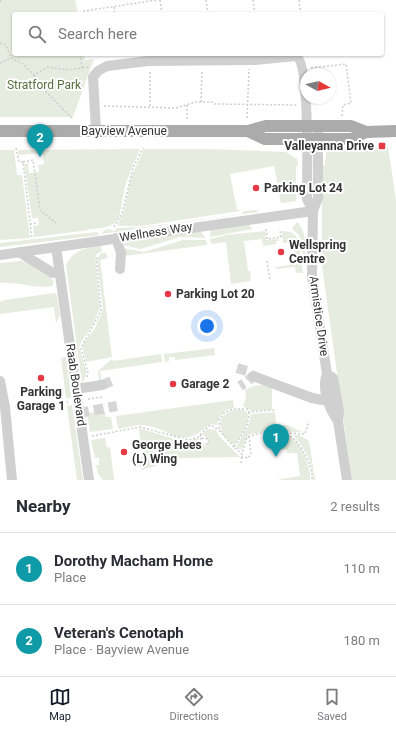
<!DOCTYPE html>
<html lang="en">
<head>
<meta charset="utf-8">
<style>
	body { margin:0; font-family:Roboto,sans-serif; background:#f7f7f7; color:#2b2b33 }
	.compass { position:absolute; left:300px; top:68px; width:36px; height:36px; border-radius:50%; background:#fff; box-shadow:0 1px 3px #0004; rotate:98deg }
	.you { position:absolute; left:207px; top:326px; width:14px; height:14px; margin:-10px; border:3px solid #fff; border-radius:50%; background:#1a73e8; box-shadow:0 0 0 6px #1a73e833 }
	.badge { display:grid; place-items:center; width:26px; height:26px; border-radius:50%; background:#111827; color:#fff; font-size:13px; font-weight:700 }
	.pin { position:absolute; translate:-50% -33px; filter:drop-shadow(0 1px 2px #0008) }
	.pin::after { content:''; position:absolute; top:21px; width:14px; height:12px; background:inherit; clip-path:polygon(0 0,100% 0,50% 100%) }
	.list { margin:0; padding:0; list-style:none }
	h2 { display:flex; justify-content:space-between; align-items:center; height:52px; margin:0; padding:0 16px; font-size:17px }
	h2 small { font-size:13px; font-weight:400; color:#7c7c81 }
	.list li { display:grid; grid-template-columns:26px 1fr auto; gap:12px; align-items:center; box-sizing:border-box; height:72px; padding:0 16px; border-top:1px solid #e1e1e2 }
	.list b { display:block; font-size:15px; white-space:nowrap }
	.list p { margin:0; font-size:13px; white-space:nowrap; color:#7c7c81 }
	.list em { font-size:13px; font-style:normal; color:#7c7c81 }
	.icon { flex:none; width:22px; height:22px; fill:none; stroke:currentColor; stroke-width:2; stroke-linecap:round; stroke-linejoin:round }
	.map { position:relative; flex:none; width:396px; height:480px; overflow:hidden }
	.search { position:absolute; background:#fff; box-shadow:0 1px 3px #0004; left:12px; right:12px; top:12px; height:44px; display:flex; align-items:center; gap:10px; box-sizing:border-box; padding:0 14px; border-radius:4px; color:#7c7c81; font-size:15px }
	.sheet { height:196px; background:#fff }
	nav { display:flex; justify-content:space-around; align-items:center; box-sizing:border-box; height:56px; border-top:1px solid #e1e1e2; background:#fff; font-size:11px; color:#7c7c81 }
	nav a { display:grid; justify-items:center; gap:2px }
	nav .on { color:#111827 }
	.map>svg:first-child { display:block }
	.green { fill:#e6ecdf }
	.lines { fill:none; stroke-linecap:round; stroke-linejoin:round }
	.minor-tunnel { stroke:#d6d6d6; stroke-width:10; stroke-dasharray:10 5; stroke-linecap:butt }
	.path { stroke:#cdcdcd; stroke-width:1.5; stroke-dasharray:2 2; stroke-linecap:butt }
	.minor { stroke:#d0d0d0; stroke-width:10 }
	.major { stroke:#ababab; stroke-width:12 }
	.poi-dot { fill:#e63946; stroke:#fff; stroke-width:1.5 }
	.labels { text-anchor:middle; stroke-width:4; stroke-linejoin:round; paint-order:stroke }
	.park-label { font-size:12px; fill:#56703f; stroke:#fff }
	.street-label { font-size:12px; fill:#333; stroke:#fff }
	.poi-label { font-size:12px; font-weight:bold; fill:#333; stroke:#fff; text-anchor:start }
</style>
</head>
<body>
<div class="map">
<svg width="396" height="480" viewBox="0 0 396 480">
	<rect width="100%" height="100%" fill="#fff"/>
	<path class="green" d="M0,0h75l3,14h-64v40h70l1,6 9,-1 -21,58h-73z
		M388,147l8,53v280h-44l-30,-214v-101h3l1,-12 5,-4z
		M140,149l-8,18 -7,19 -6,32c-6,10 -17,10 -28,11l-1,-1 -1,2 -55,7 -1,-11 6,-1 -1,-7h-6l-8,-54 4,-1 1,10 10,-1 -1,-7 6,-1 -1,-11 -24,2 -1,-5z
		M144,149h63l79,3 11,7 1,5 -2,4v33l-15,2 -7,-37 -44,8 7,36h4l-2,1 -98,15h-24l7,-15 7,-34z
		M0,150h14l3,25h5l8,63 -30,2z
		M257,210l1,2 -156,22 2,-4 7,-1 1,2 4,-1v-2l29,-1 97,-13 2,-3z
		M297,222c11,10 8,30 8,44l-6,-31 -7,-6z
		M248,224l5,5 -43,8 1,-8z
		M200,231l6,7 -26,-1 -40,12 -17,-4 4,-3z
		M265,231l1,9 13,-1v2h-3v3l-13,2 -1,-7 -18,2 4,30h2l1,10 -20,3 -5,-42 -15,2 -1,-5 16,-4z
		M282,231l9,1 7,6 5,35h-7l-1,-6 -19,2v-2l14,-2v-5l5,-2 -2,-16 -10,1z
		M97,232l3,3 -100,12v-4z
		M183,240h23l1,5 -83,11 -1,-8 21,4z
		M101,245l1,6 -6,4 -1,3 5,50 -8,18 -11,16 -2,5 7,23v5l-4,9 -16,-119c7,-15 20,-17 35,-20z
		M105,252l3,6 -8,2 12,97 -26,5 -3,-12v-6l11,-14 9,-20 -6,-51 3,-5z
		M21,261c12,2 28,10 33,22l-2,3c-21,3 -32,-5 -52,-3v-20z
		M55,293l2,2 3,21 -4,7 -2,-16 -54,7v-12l4,-2z
		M214,348l1,7 -40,5v-3h-6v4l-4,1 -1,-8z
		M161,354l1,8 -62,9 2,12h-3l-1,-12 14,-12 1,2z
		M66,357l5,41h-5l-5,-40z
		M262,385l10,1v24l-21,1 -8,-5 3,-8 -1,-8 9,-4z
		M233,400l1,8c-9,1 -16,7 -17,17l-7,-1c-32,30 -39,1 -71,1 -7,1 -14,3 -21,4l-2,-13z
		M72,405l11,75h-6l-10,-74z
		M239,409l8,3c4,10 -7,26 -13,33l-12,-11 -2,-11c2,-9 9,-12 19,-14z
		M105,411l1,6h5l2,12 -23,3 -3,-19z
		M275,412l1,13h11l15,7c-21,0 -33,-3 -54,3l-6,14h-5v-3l12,-22 2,-10z
		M139,428l42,13h7l9,-3 2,1 -1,4 3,4 6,-2 3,-4 -8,-7 6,-5 8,1 3,6 21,21 -58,1 -40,12 -1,-4 -7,2 -1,-9 9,-2z
		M283,432c16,6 28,31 27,48h-34l24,-4 -3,-23h-10l-1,-4 -10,1 -2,-15 -2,-1z
		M293,435h6l10,6 6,39h-2c1,-17 -9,-33 -20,-45z
		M105,438l2,10 3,-1 4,33h-11l-5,-6 -2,-9h3v-7h-4l-4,-18z"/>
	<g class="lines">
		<path class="minor-tunnel" d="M237,368l10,3 6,5 -5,5 -8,5
			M102,385l12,-5
			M79,413l38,-7"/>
		<path class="path" d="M160,0l2,14
			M206,0l2,14
			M253,0l2,14
			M299,0l2,14
			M0,2l1,-2
			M114,7l1,7
			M77,14l7,-1v-2l73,-11
			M0,43l6,2 5,13 12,6 11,11 14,-8 19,3 22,-3
			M80,54l2,14
			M0,63l11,-5
			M311,68l35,-4 5,39 -8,2 -1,11
			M34,75l6,11 32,32
			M201,102l1,-32
			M104,106l72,2 20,-6h16l2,2 83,1
			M150,106v-36
			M247,118l2,-49
			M187,119v-14
			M16,148l3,14h4l9,77
			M23,162l10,-2 7,50 16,13
			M30,224l8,-1
			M114,227l8,-13 11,-46 10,-20
			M266,229l1,10 14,-2 -1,-7
			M267,261l3,19
			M87,377l1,-4 -7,-25 20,-37 -5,-54
			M88,399l14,-2
			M15,407h18l35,-5
			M249,412c0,14 -7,23 -15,35l8,7 5,-17c27,-8 40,-12 56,14 5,8 10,19 9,29
			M290,433l15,1 4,-13
			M200,435l2,3 -4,3 2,5 9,-3 -1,-4 -6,-1
			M92,436l48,-9 49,13 9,-3 12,-12 9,5
			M234,447l-15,-17v-10l5,-7 9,-4h14l2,3 25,-2
			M241,457l7,1 3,-4 -2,-18
			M241,463l1,-9"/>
		<path class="minor" d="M318,126v72l-5,13 -1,65 15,98c-6,14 2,35 11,47
			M96,130l-3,-53 5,-6 9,-5 41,-5 107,-1 41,-4c14,7 11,123 11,143l6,12
			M116,238l5,15 -1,16
			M56,247l33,233
			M19,252l34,21
			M0,255l313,-44
			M327,374l6,4 6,33 -1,10 9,59
			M253,376l59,22 10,2 10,-2
			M0,381l5,26 7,73
			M76,389l26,-4"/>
		<path class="major" d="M0,131h248l18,-5h85l15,6 30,-1
			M248,131l17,8h87l14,-7"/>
	</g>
	<g class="poi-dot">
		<rect x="378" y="142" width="8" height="8" rx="2"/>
		<circle cx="256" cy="188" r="4"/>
		<circle cx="281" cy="252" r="4"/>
		<circle cx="168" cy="294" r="4"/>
		<circle cx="41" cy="378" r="4"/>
		<circle cx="173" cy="384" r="4"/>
		<circle cx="124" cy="452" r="4"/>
	</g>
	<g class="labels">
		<g class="park-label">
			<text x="44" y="89">Stratford Park</text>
		</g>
		<g class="street-label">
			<text x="124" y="135">Bayview Avenue</text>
			<text transform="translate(156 232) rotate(-9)" y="4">Wellness Way</text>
			<text transform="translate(319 316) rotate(82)" y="4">Armistice Drive</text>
			<text transform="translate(76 385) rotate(82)" y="4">Raab Boulevard</text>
		</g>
		<g class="poi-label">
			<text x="374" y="150" text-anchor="end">Valleyanna Drive</text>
			<text x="264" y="192">Parking Lot 24</text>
			<text x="289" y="249">Wellspring<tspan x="289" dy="14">Centre</tspan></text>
			<text x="176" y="298">Parking Lot 20</text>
			<text x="181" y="388">Garage 2</text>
			<text x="41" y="396" text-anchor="middle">Parking<tspan x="41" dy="14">Garage 1</tspan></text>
			<text x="132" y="449">George Hees<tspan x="132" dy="14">(L) Wing</tspan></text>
		</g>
	</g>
</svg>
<svg class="compass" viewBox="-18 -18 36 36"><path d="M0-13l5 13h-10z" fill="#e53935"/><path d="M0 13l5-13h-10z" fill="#7c7c81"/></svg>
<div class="you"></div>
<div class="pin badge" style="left:276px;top:457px;background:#0f9aa8">1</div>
<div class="pin badge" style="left:40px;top:157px;background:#0f9aa8">2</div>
<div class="search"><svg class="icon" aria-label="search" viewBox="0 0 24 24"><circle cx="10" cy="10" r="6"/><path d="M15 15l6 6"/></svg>Search here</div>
</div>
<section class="sheet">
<h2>Nearby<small>2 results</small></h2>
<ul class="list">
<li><span class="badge" style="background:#0f9aa8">1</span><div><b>Dorothy Macham Home</b><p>Place</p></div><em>110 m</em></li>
<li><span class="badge" style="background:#0f9aa8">2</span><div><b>Veteran's Cenotaph</b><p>Place · Bayview Avenue</p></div><em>180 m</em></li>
</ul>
</section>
<nav>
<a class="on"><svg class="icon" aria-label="map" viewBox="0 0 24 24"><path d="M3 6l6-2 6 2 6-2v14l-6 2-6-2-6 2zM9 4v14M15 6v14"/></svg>Map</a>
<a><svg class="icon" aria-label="directions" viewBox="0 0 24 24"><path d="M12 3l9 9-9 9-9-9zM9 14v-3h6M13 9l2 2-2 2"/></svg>Directions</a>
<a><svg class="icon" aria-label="saved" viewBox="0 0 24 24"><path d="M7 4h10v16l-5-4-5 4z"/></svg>Saved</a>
</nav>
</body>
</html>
